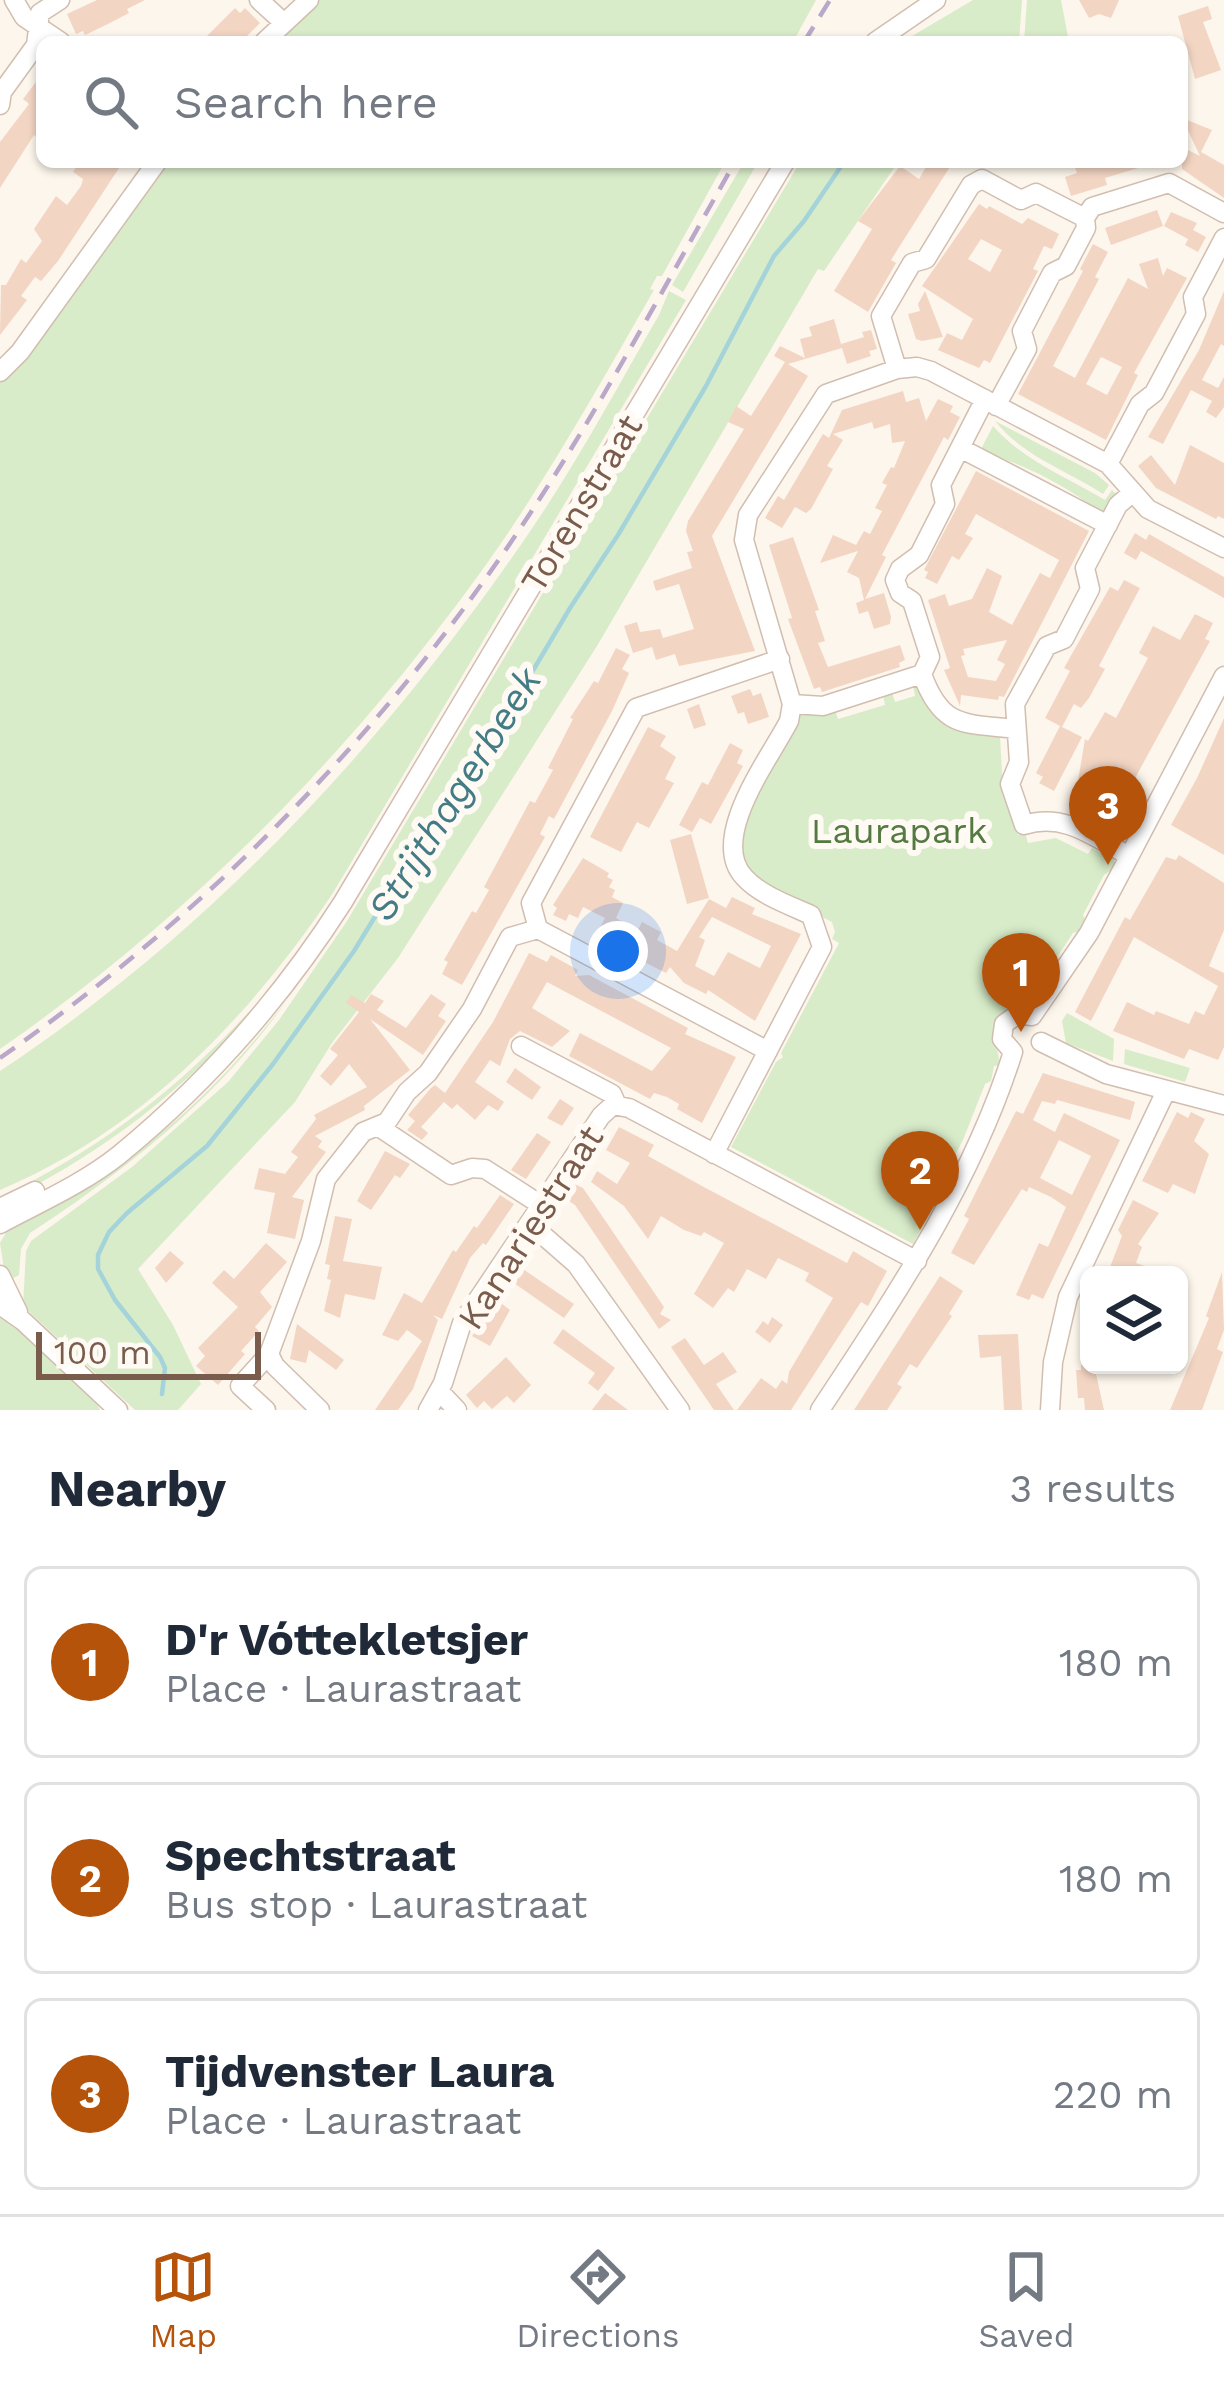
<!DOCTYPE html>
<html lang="en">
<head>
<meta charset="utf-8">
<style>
	body { margin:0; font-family:"Work Sans",sans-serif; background:#f2f2f3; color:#1f2937 }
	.controls { position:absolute; right:36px; bottom:36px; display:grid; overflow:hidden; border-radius:18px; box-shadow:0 3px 9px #0004 }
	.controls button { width:108px; height:108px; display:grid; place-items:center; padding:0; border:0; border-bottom:3px solid #e0e1e3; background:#fff; color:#1f2937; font:60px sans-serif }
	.scale { position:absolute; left:36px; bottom:30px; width:225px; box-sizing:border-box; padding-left:12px; border:6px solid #7a5c4d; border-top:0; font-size:33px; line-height:42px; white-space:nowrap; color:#7a5c4d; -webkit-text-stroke:9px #fffaf3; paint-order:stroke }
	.you { position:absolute; left:618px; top:951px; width:42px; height:42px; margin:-30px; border:9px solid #fff; border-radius:50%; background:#1a73e8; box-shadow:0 0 0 18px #1a73e833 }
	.badge { display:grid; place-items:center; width:78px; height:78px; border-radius:50%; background:#b45309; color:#fff; font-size:39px; font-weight:700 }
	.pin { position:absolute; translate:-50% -99px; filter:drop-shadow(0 3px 6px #0008) }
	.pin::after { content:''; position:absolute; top:63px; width:42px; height:36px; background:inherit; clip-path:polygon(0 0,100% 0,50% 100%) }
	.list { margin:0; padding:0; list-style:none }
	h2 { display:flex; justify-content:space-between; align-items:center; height:156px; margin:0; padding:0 48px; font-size:51px }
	h2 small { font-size:39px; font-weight:400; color:#747a83 }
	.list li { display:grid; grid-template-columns:78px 1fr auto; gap:36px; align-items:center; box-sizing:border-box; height:192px; margin:0 24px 24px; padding:0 24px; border:3px solid #e0e1e3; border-radius:18px }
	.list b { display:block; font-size:45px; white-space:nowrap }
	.list p { margin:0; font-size:39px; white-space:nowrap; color:#747a83 }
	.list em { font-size:39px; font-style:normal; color:#747a83 }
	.icon { flex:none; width:66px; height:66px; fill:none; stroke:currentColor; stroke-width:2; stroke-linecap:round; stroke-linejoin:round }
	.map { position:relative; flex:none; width:1224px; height:1410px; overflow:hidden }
	.search { position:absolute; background:#fff; box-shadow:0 3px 9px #0004; left:36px; right:36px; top:36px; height:132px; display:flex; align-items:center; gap:30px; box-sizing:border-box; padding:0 42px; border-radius:18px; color:#747a83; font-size:45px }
	.sheet { height:804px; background:#fff }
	nav { display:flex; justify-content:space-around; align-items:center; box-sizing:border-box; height:168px; border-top:3px solid #e0e1e3; background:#fff; font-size:33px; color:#747a83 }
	nav a { display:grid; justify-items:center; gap:6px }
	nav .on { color:#b45309 }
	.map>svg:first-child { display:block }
	.green { fill:#d8ecc9 }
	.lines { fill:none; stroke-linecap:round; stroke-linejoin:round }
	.stream { stroke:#a5d3da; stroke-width:4.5 }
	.building { fill:#f3d5c3; fill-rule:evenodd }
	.minor-casing { stroke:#d1beb0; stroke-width:21 }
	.minor { stroke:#fff; stroke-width:18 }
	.rail { stroke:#b9a8c9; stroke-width:4.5; stroke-dasharray:18 12; stroke-linecap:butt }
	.labels { text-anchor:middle; stroke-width:12; stroke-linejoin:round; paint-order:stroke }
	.street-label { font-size:36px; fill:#7a5c4d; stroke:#fffaf3 }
	.park-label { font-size:36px; fill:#537a41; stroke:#fffaf3 }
	.water-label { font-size:39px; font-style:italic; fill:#437c86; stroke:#fffaf3 }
</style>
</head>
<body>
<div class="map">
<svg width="1224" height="1410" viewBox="0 0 1224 1410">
	<rect width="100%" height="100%" fill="#fdf6ec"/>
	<path class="green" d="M319,0h497l-23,42h-520z
		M973,0h49l-3,42h-117z
		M1027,0h34l8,42h-45z
		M165,162h560l-63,114h-5l-7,13 4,1c-57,99 -114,202 -182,294 -132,180 -289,338 -472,465v-667z
		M744,162h14l-75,130 -11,-7z
		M800,162h98l-74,109 -6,-2 -221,377 -199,312 -66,85 -37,59 -157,167 35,56 28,59 -23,26h-43l-112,-104 3,-55 5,-10 101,-74 96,-85 51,-62 68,-99z
		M669,291l17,9 -353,593c-85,126 -191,237 -333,297v-119c213,-141 390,-333 533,-544 46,-68 85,-141 126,-212z
		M995,421l100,52 14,12 -6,9c-38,-25 -78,-36 -108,-73z
		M993,426c32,36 72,50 112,74l7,-10 5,5 -13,23c-21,-25 -94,-62 -125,-65z
		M919,683c15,47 37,46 81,53l2,37 16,62 7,-2 3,10 28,-5 32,16 4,-6 22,12v8l-10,7 -21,40 3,7 -5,9 -8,2 -25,38 1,9 -11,13 -7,-6 4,10c-48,25 -44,13 -35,68l-6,1 -3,15 -6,3 -22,56 -29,55 2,7 -23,42 -182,-97 45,-85 7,-5 -2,-4 58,-110 -7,-4 3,-7 -3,-10 -74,-38 -17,-19 -4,-32 60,-121 38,-2 3,9 47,-14 -2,-10 9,-3 3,10 20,-6 -2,-11z
		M287,969c-73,96 -161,170 -268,225l-2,-5c110,-56 190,-126 270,-220z
		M286,1002c-68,95 -159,168 -256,231l-9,16 -2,26 -13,7 -6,-39 10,-17c43,-26 89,-49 130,-78 57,-40 103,-92 146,-146z
		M1067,1013l47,26 -1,22 -47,-18 -4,-22z
		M1125,1049l65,19 -5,14 -61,-18z
		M0,1312l96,90 4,8h-100z"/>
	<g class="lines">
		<path class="stream" d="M162,1394l3,-26 -5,-11 -45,-57 -17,-31v-14l11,-23 18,-19 80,-67 66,-82 81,-113 82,-134 47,-62 87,-147 48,-73 88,-149 68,-130 30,-35 40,-59"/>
	</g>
	<path class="building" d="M97,0h48l-18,9 2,4 -19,10 -25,12 -2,-4 -7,3 -9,-20z
		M1079,0h40l-8,18 -12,-4 -10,4z
		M1208,6l4,13 -9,3 18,48 -26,9 -17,-63z
		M235,8l5,5 5,-5 15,15 -19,19h-40z
		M42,74v68l-8,-7 -34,53v-46l29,-38 -6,-5z
		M1182,118l30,12 -11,22 23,13v33l-42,-29v-22l18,9z
		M80,162h43l-65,99 -17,20 -6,-4 -14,19 6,4 -27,35 1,-50h5l15,-26 5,4 16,-22 -8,-12 22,-33 11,9 14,-19 2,-7 -10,-7z
		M929,162h24l-62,98 5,3 -28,49 -34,-21 38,-62 -14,-8 42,-55 19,13z
		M1085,162h62l1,3 -43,13 2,7 -36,11 -6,-19 12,-4 -3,-8z
		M979,204l8,5 2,-3 33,18 6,-6 31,16 -7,15 -8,-3 -11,23 5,2 -48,92 -6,-3 -5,8 -41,-18 9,-17 15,7 11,-21 -51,-33zM981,239l21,11 -12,22 -22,-13z
		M1157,210l6,16 -52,19 -6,-17z
		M1171,212l26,11 -4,7 13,7 -8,15 -13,-7 3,-6 -24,-13z
		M1093,244l15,8 -13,25 4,2 -46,87 22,12 53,-100 20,11 -9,-25 19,-6 5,18 4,-8 20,10 -53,95 4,2 -32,65 -88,-46 65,-123 -3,-2zM1101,357l21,10 -15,28 -21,-11z
		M925,291l18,46 -21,4 -6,-2 -8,-25 12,-3 -2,-7z
		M1224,291v55l-3,-2 -19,36 16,8 6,-11v30l-8,11 -10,-6 6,-11 -21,-11 -28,54 -15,-7 51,-87z
		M834,319l7,25 23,-7 -2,-5 9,-2 6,19 -8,2 2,5 -24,8 -5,-16 -54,16 20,12 -96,160 43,115 -76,15 -4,-12 -19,6 -4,-13 -19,6 -9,-27 13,-4 3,10 20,-3 3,9 31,-9 -15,-45 -23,7 -3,-10 39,-13 -5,-16 6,-1 -7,-20 2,-10 56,-92 -16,-7 8,-16 15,10 34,-54 -11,-6 6,-10 25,12 -5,-19 12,-3 -3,-9z
		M903,391l3,11 13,-4 7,23 12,-22 15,7 -3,6 10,5 -12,23 -4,-3 -62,118 4,2 -21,42 19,-6 7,24 -1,7 -16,5 -6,-18 -9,3 -3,-11 8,-3 -5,-22 -12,-6 11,-21 -38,12 13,-28 23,10 8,-14 6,3 12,-23 -7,-3 12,-23 -5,-2 9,-16 3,1 11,-27 -13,2 -2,-19 -16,5 -2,-7 -39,12 10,6 -16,26 6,3 -22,40 -5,4 -11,-6 -13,21 -17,-10 13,-22 6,4 39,-66 6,4 13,-28z
		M1190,445l34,18v56l-6,-3 -2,3 -60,-31 -18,-22 13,-11 24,30z
		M976,471l113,60 -85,166 -5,-1 -1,4 -37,-5 -1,11 -16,-36 6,-2 -22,-68 17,-6 4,12 23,-7 15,-31 15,8 -13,36 23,13 28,-52 10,5 9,-18 -83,-46 -11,20 8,4 -14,22 -7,-4 -15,28 -12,-6 3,-6 -4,-2zM1007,640l-10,20 8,4 -9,17 -28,-4 -7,-21 4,-1 -2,-6z
		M1135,533l11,7 3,-6 75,43v21l-83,-47 -5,9 -12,-7z
		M793,537l26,73 -4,1 10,30 -7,2 10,24 72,-22 5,15 -6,3 1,4 -78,25 -2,-5 -6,2 -26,-70 4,-1 -23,-73z
		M1124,580l16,8 -41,78 6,3 -16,29 -8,10 -7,-4 -12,23 -17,-9 25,-47 -6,-3 46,-81 8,4z
		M1195,614l18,9 -8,16 5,2 -76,139 3,2 -16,31 -10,-5 -4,8 -32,-17 10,-60 3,2 17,-29 11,6 32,-60 -9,-5 14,-27 27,14z
		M616,648l14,7 -8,14 7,4 -17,38 -58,108 -5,-3 -9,18 5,3 -83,148 -20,-11 6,-12 -4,-2 28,-49 4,2 13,-23 -5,-3 46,-86 5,2 18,-33 -5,-2 25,-49 -3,-1 24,-37 4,2z
		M750,689l3,7 8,-3 8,24 -21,7 -4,-12 -6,2 -7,-18z
		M699,704l7,21 -12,4 -7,-20z
		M1224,718v137l-53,-30 26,-47z
		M1060,726l22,11 -28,54 -15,-8 4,-6 -7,-4z
		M648,727l18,9 -6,10 16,11 -11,22 9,4 -25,45 -12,-6 -16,30 -31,-15z
		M730,743l13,7 -6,13 6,3 -32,58 -11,-6 -8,14 -13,-7 23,-43 6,3z
		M691,834l18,64 -22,6 -17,-64z
		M1179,855l45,28v47l-15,36 15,7v74l-6,13 -29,-11 -5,10 -71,-28 14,-29 27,13 2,-4 33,13 6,-13 9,4 14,-29 -84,-49 -43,84 -16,-9 50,-95 5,3 36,-63 10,3z
		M583,858l26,15 -2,4 6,3 -4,7 6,3 -3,7 11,6 -7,15 22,12 4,-8 19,10 -4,8 20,11 32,-52 17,9 6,-11 23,11 -3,6 49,20 -46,87 -47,-31 -2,4 -22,-11 -14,-16 -4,6 -22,-11 -14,-16 -4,6 -21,-11 2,-4 -10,-4 8,-15 -22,-11 -5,11 -9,-4 -3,7 -13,-6 4,-7 -4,-3zM712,917l59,29 -11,22 -32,-16 -14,24 -19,-10 10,-26 -6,-3z
		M529,953l18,9 4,-7 27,15 -3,6 14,-1 99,53 -3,6 51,23 -34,66 -25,-14 2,-5 -12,-7 -13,-4 -4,6 -81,-43 11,-23 72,38 19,-23 -124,-66 -15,26 38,23 -18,16 -32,-16 -10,8 -10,27 -10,-6 -15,22 29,20 -6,9 -10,-6 -13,15 -18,-16 -5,5 -8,-7 -23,25 -2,-2 9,8 -6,7 -15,-10 8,-9 -7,-6 23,-27 4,-3 10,8 48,-71z
		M371,994l13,7 -7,9 29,18 25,-34 15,10 -8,12 8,5 -23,34 -53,-36 40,51 -46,36 1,4 -50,26 7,5 -4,6 8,5 -34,45 12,3 -9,39 -28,-6 8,-40 -21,-4 5,-21 26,6 13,-17 -7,-5 25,-33 -2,-4 53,-28 -18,-23 -18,22 -11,-10 18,-21 -8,-6 29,-37 -13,-9 5,-8 14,8z
		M515,1068l26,19 -9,13 -26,-18z
		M1043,1073l92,29 -5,18 -73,-20 -2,4 -13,-3 -9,19 22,12 9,-19 56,27 -77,159 -11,-5 -3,6 -13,-5 23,-52 9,4 18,-40 -15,-10 -22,-10 -2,5 -5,-3 -48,76 -23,-12 18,-34 -5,-3 52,-105 7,3zM1059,1140l32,16 -19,39 -32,-17z
		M560,1099l14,9 -12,18 -15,-8z
		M1177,1112l11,6 3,-6 14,7 -11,22 15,13 -14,40 -22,-10 -5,9 -26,-12z
		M619,1127l35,18 -6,11 54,30 145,77 6,-12 34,20 -19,35 -7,-4 -70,108h-54l24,-32 15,11 6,-9 5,4 2,-12 44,-74 -28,-17 4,-8 -31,-15 -12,21 -19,-10 -13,23 -6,-4 -15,20 -19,-14 30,-51 -20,-11 -3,4 -17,-6 -23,-14 -13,23 -24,-33 -33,-24 6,-11 20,13 13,-21 -24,-13z
		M537,1133l14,9 -25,37 -15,-9z
		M385,1151l25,13 -10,14 -5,-3 -24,35 -14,-9z
		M572,1183l11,5 81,119 -4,7 11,6 -12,9 -84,-124 -12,-8z
		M500,1195l14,9 -28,41 -3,-2 -13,15 -28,61 -9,-4 5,5 -25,69 -15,21h-23l47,-69 -15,-11 -9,11 -16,-6 22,-42 18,10 31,-53 3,2 18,-26 3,2z
		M1133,1200l26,13 -21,31 4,3 -6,16 9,3 -3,9h-35l15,-39 -4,-6z
		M335,1216l17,3 -9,42 39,6 -7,33 -30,-6 -5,24 -16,-7 7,-31 -4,-1 3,-14 -5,-1z
		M266,1243l21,19 -27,30 12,15 -17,20 4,4 -18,20 4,3 -27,31 -22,-19 9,-10 -7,-8 40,-41 -26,-24 12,-13 10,9z
		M170,1251l14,12 -18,20 -11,-15z
		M520,1267l54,37 -10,14 -53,-37z
		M1222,1272l2,58 -7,19 6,3 -21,58h-32l39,-92 -3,-2z
		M940,1276l23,15 -14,23 3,2 -35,52 -7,-4 -13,20 5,3 -15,23h-33z
		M497,1300l13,10 -20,36 -18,-10z
		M772,1317l11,8 -13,18 -15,-11 8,-11 5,4z
		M297,1324l47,36 -8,10 -27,-20 -3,13 -16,-4z
		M563,1329l52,39 -17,23 -10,-8 7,-10 -42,-30z
		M1018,1334l4,76h-18l-3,-54 -21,2 -2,-23z
		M685,1338l19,27 19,-13 14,20 -21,12 18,26h-20l-43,-63z
		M506,1357l25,28 -17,18 -7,-7 -15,13 -8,-8 -7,7 -11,-13z
		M1081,1365h13l10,45h-19l-1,-12h-6l-2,-28h5z
		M605,1393l23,17h-36z"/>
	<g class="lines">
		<defs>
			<path id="minor" d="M14,0l10,17 37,25
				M259,0l25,23
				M264,42l45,-42
				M875,42l61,-42
				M0,105l2,-13 34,-47 4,-32 20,-13
				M897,369l-16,-53 31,-53 14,-4 45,-74 11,-6 39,21 15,-7 49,25
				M0,372l20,-20 137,-190
				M985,399l-44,86 4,19 -26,51 -19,14 -5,11 5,13 12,8 18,56 -8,17c20,55 42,49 94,55
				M996,406l31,-57 -5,-18 30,-58 14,-7 20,-38 -1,-10 7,-11 77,-24 55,30
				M960,448l148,77
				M1108,464l32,-60 14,-11 42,-79 -3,-17 31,-59
				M792,704l31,2 99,-32
				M1129,856c-35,-19 -65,-44 -105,-31l-14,-41 9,-22 -4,-58 32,-58 17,-7 26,-50 -5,-21 33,-63 14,-12
				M538,929l-7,-26 105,-195 144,-49
				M538,929l230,122
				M1032,1016l57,-83 135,-257
				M1041,1042l65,32 118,31
				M521,1046l91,48 5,11
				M1013,1052l-11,-13 2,-15 14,-10 14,2
				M379,1127l72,48 21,-7 13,1 56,36
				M714,1154l108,-207 -11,-32c-22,-10 -51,-20 -67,-38 -36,-39 26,-119 45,-156l3,-17 -48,-164 4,-25 78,-121 71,-25 20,-2 14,4 177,93 40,45 76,39
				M0,1208l35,-17
				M529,1223l47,41 104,146
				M0,1224c39,-21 84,-41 119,-69 89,-73 162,-156 224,-253l442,-740
				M0,1275l18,37
				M0,1305l23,16 95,89
				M439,1391l18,19
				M266,1410l-26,-24 29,-32
				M320,1410l-45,-44 -6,-12 42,-113 15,-62 37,-47 24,-10 20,-30 21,-19 44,-64 38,-72 28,-8
				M428,1410l15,-27 19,-60 139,-207 12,-11 16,3 288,153
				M820,1410c75,-114 152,-227 193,-358
				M1050,1410l3,-48 15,-65 98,-206"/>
		</defs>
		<use href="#minor" class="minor-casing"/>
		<use href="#minor" class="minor"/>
		<path class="rail" d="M804,42l26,-42
			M0,1058c190,-133 354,-294 488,-483 93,-130 168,-274 247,-413"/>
	</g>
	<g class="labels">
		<g class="street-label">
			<text transform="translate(581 503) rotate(-59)" y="13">Torenstraat</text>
			<text transform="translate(530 1227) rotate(-57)" y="13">Kanariestraat</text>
		</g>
		<g class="park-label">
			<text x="899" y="843">Laurapark</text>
		</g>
		<g class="water-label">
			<text transform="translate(454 794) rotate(-58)" y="14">Strijthagerbeek</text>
		</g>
	</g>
</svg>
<div class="controls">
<button><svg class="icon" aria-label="layers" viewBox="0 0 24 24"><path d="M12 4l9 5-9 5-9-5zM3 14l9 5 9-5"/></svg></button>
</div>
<div class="scale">100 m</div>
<div class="you"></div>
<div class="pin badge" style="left:1021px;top:1032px">1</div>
<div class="pin badge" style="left:920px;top:1230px">2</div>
<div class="pin badge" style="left:1108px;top:865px">3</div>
<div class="search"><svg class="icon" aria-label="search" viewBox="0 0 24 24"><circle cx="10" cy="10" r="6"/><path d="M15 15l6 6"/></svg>Search here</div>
</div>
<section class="sheet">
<h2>Nearby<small>3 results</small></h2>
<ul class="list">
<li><span class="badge">1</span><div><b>D'r Vóttekletsjer</b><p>Place · Laurastraat</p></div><em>180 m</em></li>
<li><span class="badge">2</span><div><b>Spechtstraat</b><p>Bus stop · Laurastraat</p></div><em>180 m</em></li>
<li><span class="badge">3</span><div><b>Tijdvenster Laura</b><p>Place · Laurastraat</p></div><em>220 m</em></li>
</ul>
</section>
<nav>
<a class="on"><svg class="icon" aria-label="map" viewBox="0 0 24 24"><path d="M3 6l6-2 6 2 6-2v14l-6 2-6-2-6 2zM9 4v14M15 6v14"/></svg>Map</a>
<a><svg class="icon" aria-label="directions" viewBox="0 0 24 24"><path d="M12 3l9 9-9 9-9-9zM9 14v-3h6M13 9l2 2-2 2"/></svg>Directions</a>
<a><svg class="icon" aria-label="saved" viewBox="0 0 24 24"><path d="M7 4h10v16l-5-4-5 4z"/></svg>Saved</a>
</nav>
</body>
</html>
